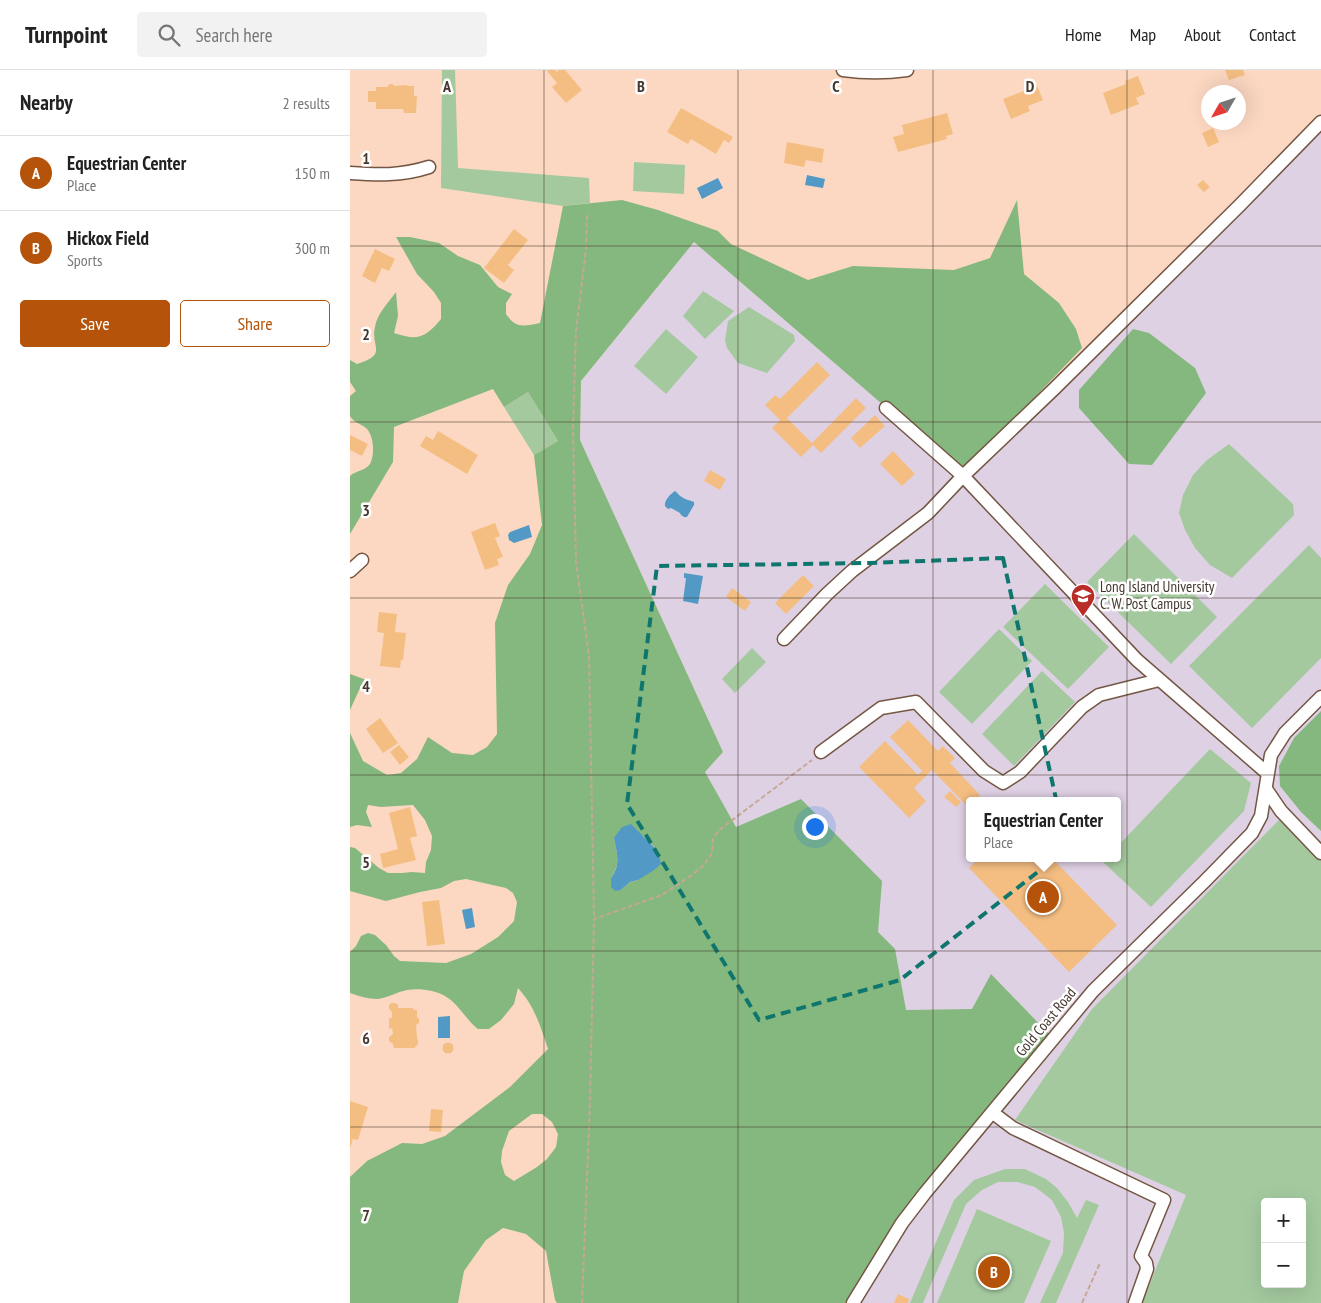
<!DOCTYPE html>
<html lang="en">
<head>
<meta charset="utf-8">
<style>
	body { margin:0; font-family:"PT Sans Narrow",sans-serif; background:#f2f2f2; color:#222 }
	.controls { position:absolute; right:15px; bottom:15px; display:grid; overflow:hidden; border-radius:5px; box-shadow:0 5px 20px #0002 }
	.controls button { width:45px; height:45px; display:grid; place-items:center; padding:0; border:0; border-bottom:1px solid #e0e0e0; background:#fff; color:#222; font:25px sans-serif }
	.compass { position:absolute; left:851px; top:15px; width:45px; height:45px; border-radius:50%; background:#fff; box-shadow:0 5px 20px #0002; rotate:231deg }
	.you { position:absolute; left:464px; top:756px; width:18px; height:18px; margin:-12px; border:4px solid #fff; border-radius:50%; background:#1a73e8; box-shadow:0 0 0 8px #1a73e833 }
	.badge { display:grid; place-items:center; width:32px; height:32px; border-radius:50%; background:#b45309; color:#fff; font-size:16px; font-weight:700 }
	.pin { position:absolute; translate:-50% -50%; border:2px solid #fff; box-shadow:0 1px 5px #0006 }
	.popup { position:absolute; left:616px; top:727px; width:155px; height:65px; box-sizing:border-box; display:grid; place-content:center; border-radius:5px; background:#fff; filter:drop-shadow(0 1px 4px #0005); font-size:16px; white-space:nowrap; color:#767676 }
	.popup b { font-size:19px; color:#222 }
	.popup::after { content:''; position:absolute; left:50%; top:100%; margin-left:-10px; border:10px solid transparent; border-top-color:#fff }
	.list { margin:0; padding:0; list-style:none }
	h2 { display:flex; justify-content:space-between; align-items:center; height:65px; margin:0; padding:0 20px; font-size:21px }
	h2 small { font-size:16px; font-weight:400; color:#767676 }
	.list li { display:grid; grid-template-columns:32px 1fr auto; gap:15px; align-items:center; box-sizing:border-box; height:75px; padding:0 20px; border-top:1px solid #e0e0e0 }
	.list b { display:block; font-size:19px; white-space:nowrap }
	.list p { margin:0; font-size:16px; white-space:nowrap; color:#767676 }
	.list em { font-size:16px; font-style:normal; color:#767676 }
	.actions { display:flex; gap:10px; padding:15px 20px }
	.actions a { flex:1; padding:11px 0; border:1px solid #b45309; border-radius:5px; text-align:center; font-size:18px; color:#b45309 }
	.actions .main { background:#b45309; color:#fff }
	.icon { flex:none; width:28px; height:28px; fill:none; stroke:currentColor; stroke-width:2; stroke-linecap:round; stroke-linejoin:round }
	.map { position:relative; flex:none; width:971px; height:1233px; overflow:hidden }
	header { display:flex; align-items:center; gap:30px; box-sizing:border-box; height:70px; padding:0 25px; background:#fff; border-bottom:1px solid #e0e0e0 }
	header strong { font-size:24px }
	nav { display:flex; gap:28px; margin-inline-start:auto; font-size:18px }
	.search { width:350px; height:45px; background:#f2f2f2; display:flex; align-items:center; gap:12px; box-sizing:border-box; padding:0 18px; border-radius:5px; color:#767676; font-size:19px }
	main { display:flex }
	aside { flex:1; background:#fff }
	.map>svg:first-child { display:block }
	.education { fill:#dfd1e4; fill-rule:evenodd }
	.green { fill:#a4c99f; fill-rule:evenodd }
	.forest { fill:#84b87e; fill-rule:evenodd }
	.water { fill:#5299c6 }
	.building { fill:#f4be82 }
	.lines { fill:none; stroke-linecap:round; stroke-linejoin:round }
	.minor-casing { stroke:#745643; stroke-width:15 }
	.path { stroke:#c5a795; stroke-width:2; stroke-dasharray:5 2.5; stroke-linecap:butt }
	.minor { stroke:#fff; stroke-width:12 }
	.marked { fill:none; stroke:#0f766e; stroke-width:4; stroke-dasharray:10 6; stroke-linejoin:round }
	.grid { fill:none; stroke:#45372e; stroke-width:1; stroke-opacity:0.55 }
	.labels { text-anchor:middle; stroke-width:5; stroke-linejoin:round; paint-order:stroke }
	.poi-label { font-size:15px; fill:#45372e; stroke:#fff; text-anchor:start }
	.street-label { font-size:15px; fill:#45372e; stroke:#fff }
	.grid-label { font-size:16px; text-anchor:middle; font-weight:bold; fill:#45372e; stroke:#fff; stroke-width:5; stroke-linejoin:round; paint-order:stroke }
</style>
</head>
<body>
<header>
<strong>Turnpoint</strong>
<div class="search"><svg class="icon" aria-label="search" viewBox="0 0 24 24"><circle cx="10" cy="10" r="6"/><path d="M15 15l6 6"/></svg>Search here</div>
<nav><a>Home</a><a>Map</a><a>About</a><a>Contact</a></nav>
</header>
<main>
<aside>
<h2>Nearby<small>2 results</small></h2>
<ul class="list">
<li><span class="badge">A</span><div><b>Equestrian Center</b><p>Place</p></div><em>150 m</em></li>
<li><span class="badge">B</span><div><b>Hickox Field</b><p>Sports</p></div><em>300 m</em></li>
</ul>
<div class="actions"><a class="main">Save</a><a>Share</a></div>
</aside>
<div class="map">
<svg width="971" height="1233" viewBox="0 0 971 1233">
	<rect width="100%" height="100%" fill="#fcd8c2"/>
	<path class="education" d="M971,52v1181h-740l124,-531 18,-20 -143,-312 1,-59 113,-139 268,231 6,8 173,-179zM619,731h148v57h-148zM915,1132h37v82h-37z"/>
	<path class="green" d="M92,0h13l3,98 131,10 1,25 -27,3 -122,-18z
		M284,92l51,3 -1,29 -51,-3z
		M353,221l31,20 -29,28 -22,-23z
		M399,237l45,28 1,6 -28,32 -29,-10 -11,-15 -2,-8 3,-19z
		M316,259l32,28 -32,37 -32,-28z
		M178,322l30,49 -24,14 -30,-48z
		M879,374l64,60 1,11 -62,63 -22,-13 -15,-17 -10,-18 -6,-17 4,-18 10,-20 14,-15z
		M784,464l83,83 -46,47 -84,-82z
		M959,475l12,13v100l-69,70 -63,-62z
		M695,514l64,63 -41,42 -65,-62z
		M649,559l33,32 -60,63 -33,-32z
		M402,578l14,14 -31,31 -13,-14z
		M692,601l33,31 -61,64 -32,-32z
		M860,679l41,34 -7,28 -93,96 -48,-45 3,-4h11v-11z
		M930,749l41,37v447h-179l44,-108 -171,-75 77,-111zM915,1132h37v82h-37z
		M655,1099h20l21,10 11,9 11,14 9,16 9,-18 13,5 -43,98h-16l23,-50 1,-20 -3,-16 -9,-17 -17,-13 -18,-5h-19l-16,8 -16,14 -43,99h-13l44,-103 20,-20z
		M627,1139l74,32 -27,62h-87z"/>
	<path class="forest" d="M272,130l36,10 60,21 13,13 77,36 45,-14 101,4 36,-12 27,-58 7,74 35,29 17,26 6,19 -120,125 -268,-231 -113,139 -1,59 143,312 -18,20 31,55 65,-28 81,82 -4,51 17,17 11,61 66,-1 19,-35 58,60 -127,155 -68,100 -7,14h-290l-2,-3 -9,-49 -20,-17 -23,-6 -17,12 -22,31 -6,32h-108v-126l17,-16 35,-18 20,1 23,-8 65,-49 38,-38c-8,-24 -13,-42 -30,-61l-4,16 -13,16 -12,9h-11c-12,-9 -19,-25 -33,-33 -10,-6 -26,-8 -38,-6 -10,2 -20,8 -30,9 -9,0 -18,-3 -27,-6v-41l6,-6 5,-10 7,-3 7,2 11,10 8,11 6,5 46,2 25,-9 27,-17 16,-16 3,-19 -4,-9 -7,-5 -40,-9 -12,2 -13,7 -21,4 -34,9 -36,-10v-44l5,1 24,20 9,5h14l10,-1 13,1 1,-11 5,-12 1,-14 -7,-16 -12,-15 -32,2 -13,-2 -2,7 6,15 -15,-2 -7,2v-94l13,28 24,14 14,-2 16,-14 11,-22 24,16 21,2 14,-8 10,-13 -2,-111 13,-38 22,-31 12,-29 -8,-70 24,-14 -30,-49 -24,15 -11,-18 -99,38 -1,35 -43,72v-58c5,-5 15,-5 20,-12 5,-9 4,-29 -4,-36 -5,-4 -13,-6 -16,-12 0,-5 0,-14 0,-20l6,-5 -6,-9v-22l7,4c32,-10 13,-17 18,-37 2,-13 13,-24 21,-35l2,24 -4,17c24,8 31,5 47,-14v-16l-7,-11 -17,-18 -21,-37h14l29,6 19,13 22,9 18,22 14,7 -6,9v11c10,15 18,12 34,9l23,-117zM294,766l14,15 -20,29 -8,2 -9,8 -10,-12c10,-15 6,-24 3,-40zM182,1044h10l10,8 6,12 -2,13 -9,12 -10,8 -23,14 -9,-6 -4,-13 1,-11 7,-20z
		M783,259l16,4 46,35 11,25 -54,72 -23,-1 -50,-56v-18z
		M0,604l22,8 -12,6 -10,22z
		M971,641v120l-20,-19 -21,-26 -1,-20 15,-28z"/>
	<path class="water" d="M457,105l18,4 -2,9 -18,-3z
		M368,108l5,10 -21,11 -5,-11z
		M325,421c3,2 3,4 7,6 4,3 7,3 12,5v3l-7,12h-3l-3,-2 -1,-2 -9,-5 -3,1 -3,-3c-1,-5 5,-12 10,-15z
		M179,455l3,12 -18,6 -5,-3 -1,-5 2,-3z
		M334,503l19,3 -5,28 -15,-3 3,-23h-2z
		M281,754l27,27 3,13 -7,6 -16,10 -8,2 -9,8 -6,1 -4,-4v-9c10,-14 6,-24 3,-40l8,-11z
		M122,838l3,19 -9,2 -4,-19z
		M100,946v22h-12v-21z"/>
	<path class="building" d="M199,0h6l2,2 2,-2h6l17,20 -16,13 -14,-16 5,-4 -10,-12z
		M875,0h18l2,5 -16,5z
		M788,6l7,18 -9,4 3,6 -28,11 -8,-22 23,-9 -1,-3z
		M39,14h4l1,2 13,-1v1h7v10h3l-1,17h-12l-1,-4h-27v-7h-8v-11h8v-4h12z
		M687,16l6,14 -15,6 2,5 -19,8 -8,-20z
		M331,38l52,29 -4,6 -5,-3 -8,14 -25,-15 -3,5 -21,-12z
		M597,43l6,21 -7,2 1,3 -49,13 -5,-15 11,-3 -2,-9z
		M863,58l6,14 -11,5 -6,-14z
		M437,72l37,7 -2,14 -16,-3 -2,7 -20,-4z
		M853,110l7,7 -6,5 -7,-7z
		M164,159l14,11 -20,25 6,5 -10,13 -20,-15z
		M25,179l20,10 -6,12 -7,-3 -7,15 -13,-7z
		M467,292l13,13 -43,43 25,25 44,-45 10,10 -45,45 -8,-8 -12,12 -29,-29 8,-8 -15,-15 10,-10 5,4z
		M525,345l10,11 -25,22 -9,-10z
		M88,361l40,24 -11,19 -47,-28 6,-10 7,4z
		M0,365l18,9 -6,12 -12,-6z
		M543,381l22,23 -13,12 -22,-22z
		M360,400l16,9 -6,11 -16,-9z
		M145,453l5,13 -5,2 8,19 -6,2 2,6 -14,5 -14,-38z
		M453,505l11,11 -28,28 -11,-11z
		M382,518l19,14 -6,9 -19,-14z
		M29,542l18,2 -2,18 11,1 -3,27h-2l-1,8 -20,-2 4,-33 -7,-1z
		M30,648l18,25 -15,10 -17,-24z
		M558,650l30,31 5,-5 12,12 -5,5 30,32 -6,6h-5v4l-1,2 -36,-37 -18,18 12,13 -17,17 -50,-51 26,-26 33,34 4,-4 -32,-34z
		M49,675l10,12 -9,8 -10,-13z
		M600,721l11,11 -5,5 -12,-10z
		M60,737l7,29 -7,2 6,22 -33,8 -3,-14 18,-5 -9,-36z
		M629,788h73l65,67 -48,47 -100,-104z
		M89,830l6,44 -18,2 -5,-44z
		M41,933h4l3,2v3h15v2h4v7l2,2v4l-3,2 1,13 1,2v4l-3,3v1h-21l-1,-4 -4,-3v-4l4,-3 -1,-6 -3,1v-11h3v-6l-3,-3v-4z
		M92.5 978a5.5 5.5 0 1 1 11 0a5.5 5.5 0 1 1-11 0Z
		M0,1031l18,6 -10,33 -5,-1 -3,9z
		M81,1039l12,1 -2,22 -12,-1z
		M548,1224l11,5 -1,4h-14z"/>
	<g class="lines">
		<defs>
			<path id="minor" d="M493,0c21,3 43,3 64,0
				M0,103c28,2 51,3 79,-6
				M536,338l77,68 174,184 130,113
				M0,501l12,-11
				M434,569l43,-45 25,-23 76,-58 35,-37 92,-88 185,-183 81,-83
				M471,682l60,-44 35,-6 68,69 19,12 17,-11 62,-65 17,-12 60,-15
				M916,719l15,22 40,42
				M643,1043l20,15 151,72 -23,56 5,7 1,6 -12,34
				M503,1233l49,-80 23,-30 168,-202 112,-110 47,-48 9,-17 10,-61 14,-22 36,-36"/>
		</defs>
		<use href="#minor" class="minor-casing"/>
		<path class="path" d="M237,145l-1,34 -10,82 -3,100 3,131 13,94 5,263
			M232,1233l8,-202 4,-182 68,-24 30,-20 12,-10 8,-12 1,-14 6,-9 93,-70
			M732,1233l18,-40"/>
		<use href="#minor" class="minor"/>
	</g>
	<path class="marked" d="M653,488l64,291 -167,131 -141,40 -132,-216 30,-238 212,-3z"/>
	<path class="grid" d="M194,0v1233M388,0v1233M583,0v1233M777,0v1233M0,176h971M0,352h971M0,528h971M0,705h971M0,881h971M0,1057h971"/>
	<defs>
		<symbol id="university-pin" viewBox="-11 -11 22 30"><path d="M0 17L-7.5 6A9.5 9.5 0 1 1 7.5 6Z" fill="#ba2c28" stroke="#fff"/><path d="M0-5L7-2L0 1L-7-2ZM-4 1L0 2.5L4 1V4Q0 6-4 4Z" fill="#fff"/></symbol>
	</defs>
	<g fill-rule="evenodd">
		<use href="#university-pin" x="719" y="512" width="28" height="38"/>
	</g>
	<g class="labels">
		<g class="poi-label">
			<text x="750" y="522">Long Island University<tspan x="750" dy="17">C. W. Post Campus</tspan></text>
		</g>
		<g class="street-label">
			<text transform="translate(696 952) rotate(-50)" y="5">Gold Coast Road</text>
		</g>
	</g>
	<g class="grid-label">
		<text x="97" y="22">A</text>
		<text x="291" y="22">B</text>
		<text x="486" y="22">C</text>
		<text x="680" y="22">D</text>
		<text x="16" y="94">1</text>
		<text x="16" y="270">2</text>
		<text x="16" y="446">3</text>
		<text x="16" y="622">4</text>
		<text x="16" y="798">5</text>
		<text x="16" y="974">6</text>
		<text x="16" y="1151">7</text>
	</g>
</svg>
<div class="controls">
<button>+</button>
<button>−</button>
</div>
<svg class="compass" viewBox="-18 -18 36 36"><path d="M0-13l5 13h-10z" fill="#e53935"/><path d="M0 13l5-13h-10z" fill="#767676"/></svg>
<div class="you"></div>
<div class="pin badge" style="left:693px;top:827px">A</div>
<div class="popup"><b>Equestrian Center</b>Place</div>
<div class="pin badge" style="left:644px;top:1202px">B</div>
</div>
</main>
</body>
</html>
